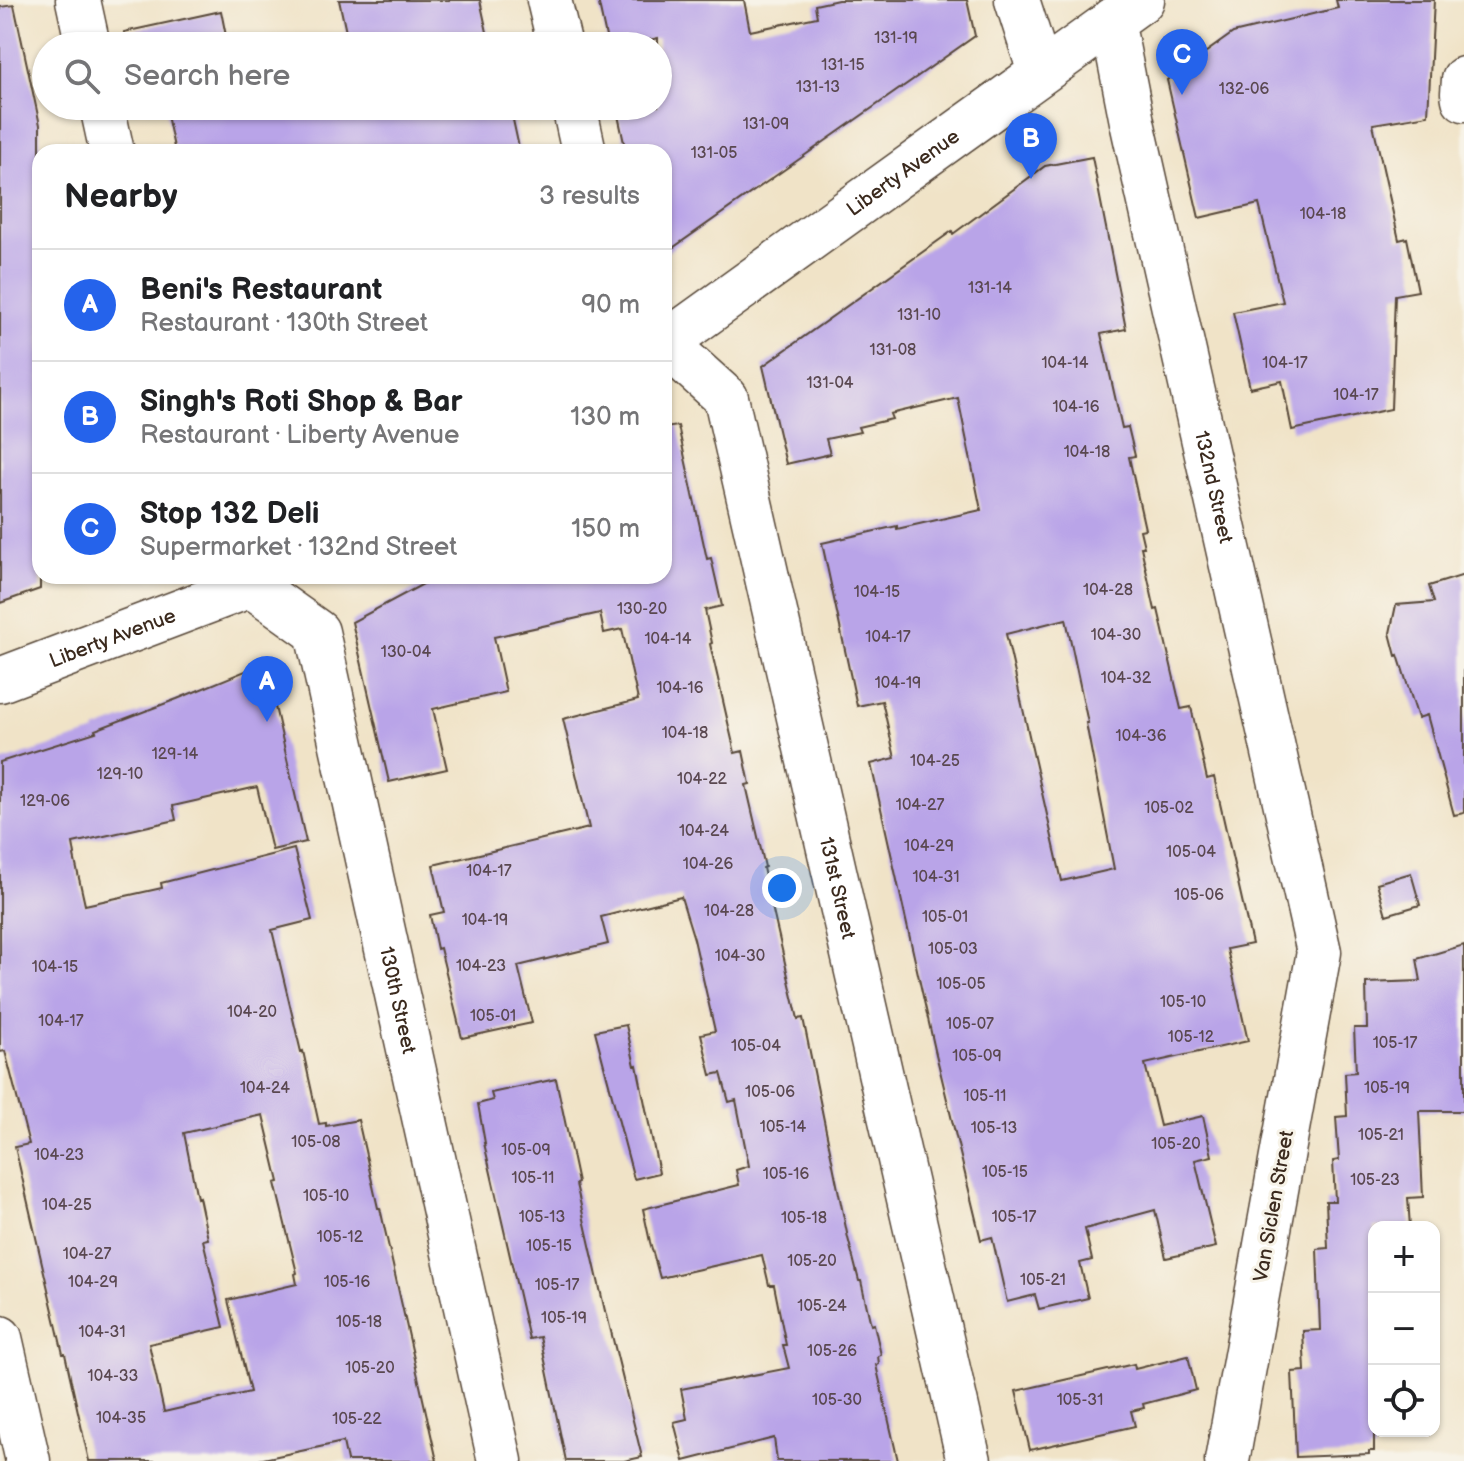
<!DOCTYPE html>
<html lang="en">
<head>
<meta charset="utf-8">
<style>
	body { margin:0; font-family:"Balsamiq Sans",sans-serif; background:#f6f6f6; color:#202124 }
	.controls { position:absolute; right:24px; bottom:24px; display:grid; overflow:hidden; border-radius:16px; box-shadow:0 2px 6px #0004 }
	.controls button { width:72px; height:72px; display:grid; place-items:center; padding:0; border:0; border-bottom:2px solid #e0e0e0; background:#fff; color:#202124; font:40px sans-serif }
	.you { position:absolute; left:782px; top:888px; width:28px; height:28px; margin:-20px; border:6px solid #fff; border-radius:50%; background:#1a73e8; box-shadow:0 0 0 12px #1a73e833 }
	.badge { display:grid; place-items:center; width:52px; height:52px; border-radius:50%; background:#2563eb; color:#fff; font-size:26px; font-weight:700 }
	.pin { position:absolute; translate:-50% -66px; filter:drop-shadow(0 2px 4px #0008) }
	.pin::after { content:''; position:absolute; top:42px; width:28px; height:24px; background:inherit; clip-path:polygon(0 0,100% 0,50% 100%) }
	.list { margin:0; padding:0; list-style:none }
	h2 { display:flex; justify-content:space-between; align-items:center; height:104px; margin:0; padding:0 32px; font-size:34px }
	h2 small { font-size:26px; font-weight:400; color:#757577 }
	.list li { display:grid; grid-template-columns:52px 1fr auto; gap:24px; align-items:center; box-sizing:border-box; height:112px; padding:0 32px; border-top:2px solid #e0e0e0 }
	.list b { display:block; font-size:30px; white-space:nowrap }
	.list p { margin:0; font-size:26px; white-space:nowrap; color:#757577 }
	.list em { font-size:26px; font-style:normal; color:#757577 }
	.icon { flex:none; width:44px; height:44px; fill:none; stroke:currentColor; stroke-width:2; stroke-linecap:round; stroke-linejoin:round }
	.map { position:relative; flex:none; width:1464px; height:1461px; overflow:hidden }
	.search { position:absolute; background:#fff; box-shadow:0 2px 6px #0004; left:32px; top:32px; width:640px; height:88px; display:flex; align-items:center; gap:20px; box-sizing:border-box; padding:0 28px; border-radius:44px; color:#757577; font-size:30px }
	.panel { position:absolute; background:#fff; box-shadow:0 2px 6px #0004; left:32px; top:144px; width:640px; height:440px; border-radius:24px }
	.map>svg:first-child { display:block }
	.building { fill:#b9a4e8; fill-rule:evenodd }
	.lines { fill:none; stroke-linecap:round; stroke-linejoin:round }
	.minor-casing { stroke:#564637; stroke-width:47 }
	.minor { stroke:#fff; stroke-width:44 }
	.labels { text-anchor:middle; stroke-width:6; stroke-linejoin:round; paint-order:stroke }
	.number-label { font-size:16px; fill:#5a4850 }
	.street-label { font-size:20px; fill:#3b2a1e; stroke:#f7f3e8 }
</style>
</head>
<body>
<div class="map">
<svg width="1464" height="1461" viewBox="0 0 1464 1461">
	<rect width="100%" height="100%" fill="#f7f3e8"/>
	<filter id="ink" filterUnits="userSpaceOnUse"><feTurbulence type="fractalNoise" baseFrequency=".0125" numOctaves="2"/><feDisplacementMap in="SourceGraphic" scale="16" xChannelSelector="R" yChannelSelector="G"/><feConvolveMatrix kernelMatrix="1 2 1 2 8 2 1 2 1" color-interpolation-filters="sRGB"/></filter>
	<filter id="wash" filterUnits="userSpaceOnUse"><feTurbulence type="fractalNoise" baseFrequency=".006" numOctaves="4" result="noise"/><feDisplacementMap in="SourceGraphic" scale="32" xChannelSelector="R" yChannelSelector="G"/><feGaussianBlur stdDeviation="1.8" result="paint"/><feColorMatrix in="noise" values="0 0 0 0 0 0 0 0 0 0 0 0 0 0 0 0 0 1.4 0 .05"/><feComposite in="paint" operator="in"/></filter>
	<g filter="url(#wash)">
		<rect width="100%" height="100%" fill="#f0e3c7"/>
		<g id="blocks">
			<path class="building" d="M339,0h141l10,46h-141z
				M598,0h146l6,31 67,-14 -2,-12 23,-5h129l8,36 -311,218v-102h-38l-10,-46h42v-68l-35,8h-15z
				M1336,0h98l-6,115 -55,9 26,116 8,-2 11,53 -23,4 -4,114 -99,21 -10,-49 -32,7 -17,-76 50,-10 -24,-98 -60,14 -32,-138 66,-47 105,-25z
				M14,5l26,120v464l-40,14v-596z
				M221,11l7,35h-103l-1,-14z
				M165,106h168l2,10 3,-1v3l51,-12h121l10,46h-345z
				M1092,157l34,172 -25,5 21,94 6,-1 7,29 -6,1 16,72 -5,1 4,17h-3l14,63 3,-1 23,100 10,-2 16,72 7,-2 38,167 -25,5 21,92 -103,23 15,62 43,-10 9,40 -17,4 21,87 -50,11 -11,-48 -70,19 7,31 -12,3 8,35 -49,11 -4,-14 -28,7 -15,-65 -11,3 -46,-190 -64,-286 24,-6 -13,-57 -25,5 -35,-163 75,-17v3l84,-19 -23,-112 -68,16 2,5 -34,8 2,5 -34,7 4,15 -44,10 -23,-98 189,-135 1,3 92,-68zM1066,619l22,104h-2l28,146 -52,12 -56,-247z
				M678,426l29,133 4,-1 11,48 -17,4 7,33 -2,1 25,109 8,-2 7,33 -4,1 19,82 -2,1 35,151 5,-1 45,220 11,43h2l10,44 3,-1 7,31 -3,1 1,8 -3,1 22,96h-121l-3,-23 -90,23 -10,-39 13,-3 -6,-30 108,-21 -6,-23h3l-12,-60h-5l-7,-30 -102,23 -10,-36 -7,-33 96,-24 -3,-15 13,-4 -13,-66 -7,2 -8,-29 -10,2 -10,-41 14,-3 -21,-92 -13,-42 -80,20 7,27 -90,22 14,57 -70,15 -22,-90 -3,1 -7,-34 14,-3 -11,-47 156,-37 -26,-109 75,-19 -16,-71 -18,4 -4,-20 -106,24 12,55 -73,17 14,60 -58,13 -37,-160 86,-46h226v-148z
				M1464,575v238l-10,2 -27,-100 -9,3 -20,-63 -2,1 -6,-23 6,-28 38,-3 -5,-16z
				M265,663l41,179 -34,8 -15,-63 -84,19 3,14 -103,23 2,12 -1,1 11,49 77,-17 -1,-5 133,-34 18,71 -40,10 29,122 2,-1 16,73 7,-1v3l32,-6 20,88h2l57,253h-90l-4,-19 -89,19h-165l-24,-107h-2l-48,-207 14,-3 -24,-93 -5,1v-290l96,-30 -1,-2 82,-31zM263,1115l16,67 -4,1 22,90 -2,1 2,10 -69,16 22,92 -86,20 -15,-68 75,-17 -21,-87 5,-1 -9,-42 -2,1 -13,-65z
				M1411,873l9,32 -34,10 -9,-32z
				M1464,945v166h-45l4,86 -15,1 2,29h-36v224h-5v3l-73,3 -4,-85 13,-1 -2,-40 17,-1 -3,-81 11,-1 -2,-47h9l-2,-40 6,-1 -3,-43 11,-1 -2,-43 11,-1 -2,-44h13l-1,-45 55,-2 -4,-22z
				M626,1025l9,41 2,-1 22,108 -25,6 -39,-148z
				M556,1079l22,104 -2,1 29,127h1l36,146 -18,4h-58l-26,-124 -11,2 -45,-196h1l-7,-39 15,-4 -2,-7z
				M1188,1356l8,34 -53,14 1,4 -13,3 4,15 -105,24 -14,-59 118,-27 1,5z"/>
		</g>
	</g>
	<g filter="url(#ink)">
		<use href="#blocks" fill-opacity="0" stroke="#564637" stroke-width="2"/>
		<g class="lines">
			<defs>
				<g id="minor">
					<path d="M78,0l10,46"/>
					<path d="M549,0l11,46"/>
					<path d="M1017,0l23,72"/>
					<path id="s1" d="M1112,20l20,102 187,830 -92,509"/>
					<path d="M1464,79l-1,14 1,6"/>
					<path d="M102,106l10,46"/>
					<path d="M574,106l10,46"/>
					<path id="s2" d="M664,342l62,56 243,1063"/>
					<path id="s3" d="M664,344l478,-344"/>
					<path id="s4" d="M243,576l8,9 66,47 183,829"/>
					<path id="s5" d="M0,680l251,-95 16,-9"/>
					<path d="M0,1338l28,123"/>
				</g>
			</defs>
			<use href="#minor" class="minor-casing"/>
			<use href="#minor" class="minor"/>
		</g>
	</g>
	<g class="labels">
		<g class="number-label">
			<text x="896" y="43">131-19</text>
			<text x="843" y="70">131-15</text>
			<text x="818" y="92">131-13</text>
			<text x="1244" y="94">132-06</text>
			<text x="766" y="129">131-09</text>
			<text x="714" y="158">131-05</text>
			<text x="1323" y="219">104-18</text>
			<text x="990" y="293">131-14</text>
			<text x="919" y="320">131-10</text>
			<text x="893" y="355">131-08</text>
			<text x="1065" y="368">104-14</text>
			<text x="1285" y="368">104-17</text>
			<text x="830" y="388">131-04</text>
			<text x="1356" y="400">104-17</text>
			<text x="1076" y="412">104-16</text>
			<text x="1087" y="457">104-18</text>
			<text x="1108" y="595">104-28</text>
			<text x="877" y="597">104-15</text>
			<text x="642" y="614">130-20</text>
			<text x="1116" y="640">104-30</text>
			<text x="888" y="642">104-17</text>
			<text x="668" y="644">104-14</text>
			<text x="406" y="657">130-04</text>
			<text x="1126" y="683">104-32</text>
			<text x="898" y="688">104-19</text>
			<text x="680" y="693">104-16</text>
			<text x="685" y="738">104-18</text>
			<text x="1141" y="741">104-36</text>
			<text x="175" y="759">129-14</text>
			<text x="935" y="766">104-25</text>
			<text x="120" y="779">129-10</text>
			<text x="702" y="784">104-22</text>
			<text x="45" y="806">129-06</text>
			<text x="920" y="810">104-27</text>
			<text x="1169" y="813">105-02</text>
			<text x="704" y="836">104-24</text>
			<text x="929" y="851">104-29</text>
			<text x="1191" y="857">105-04</text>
			<text x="708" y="869">104-26</text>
			<text x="489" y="876">104-17</text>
			<text x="936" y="882">104-31</text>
			<text x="1199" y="900">105-06</text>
			<text x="729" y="916">104-28</text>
			<text x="945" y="922">105-01</text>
			<text x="485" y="925">104-19</text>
			<text x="953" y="954">105-03</text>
			<text x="740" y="961">104-30</text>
			<text x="481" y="971">104-23</text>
			<text x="55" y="972">104-15</text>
			<text x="961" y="989">105-05</text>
			<text x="1183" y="1007">105-10</text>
			<text x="252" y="1017">104-20</text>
			<text x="493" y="1021">105-01</text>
			<text x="61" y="1026">104-17</text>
			<text x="970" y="1029">105-07</text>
			<text x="1191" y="1042">105-12</text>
			<text x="1395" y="1048">105-17</text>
			<text x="756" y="1051">105-04</text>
			<text x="977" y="1061">105-09</text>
			<text x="265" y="1093">104-24</text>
			<text x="1387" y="1093">105-19</text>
			<text x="770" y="1097">105-06</text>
			<text x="985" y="1101">105-11</text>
			<text x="783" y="1132">105-14</text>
			<text x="994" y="1133">105-13</text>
			<text x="1381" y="1140">105-21</text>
			<text x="316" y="1147">105-08</text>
			<text x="1176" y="1149">105-20</text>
			<text x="526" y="1155">105-09</text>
			<text x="59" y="1160">104-23</text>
			<text x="1005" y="1177">105-15</text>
			<text x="786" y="1179">105-16</text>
			<text x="533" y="1183">105-11</text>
			<text x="1375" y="1185">105-23</text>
			<text x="326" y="1201">105-10</text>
			<text x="67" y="1210">104-25</text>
			<text x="542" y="1222">105-13</text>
			<text x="1014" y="1222">105-17</text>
			<text x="804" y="1223">105-18</text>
			<text x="340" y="1242">105-12</text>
			<text x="549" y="1251">105-15</text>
			<text x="87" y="1259">104-27</text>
			<text x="812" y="1266">105-20</text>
			<text x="1043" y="1285">105-21</text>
			<text x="93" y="1287">104-29</text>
			<text x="347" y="1287">105-16</text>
			<text x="557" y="1290">105-17</text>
			<text x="822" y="1311">105-24</text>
			<text x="564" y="1323">105-19</text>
			<text x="359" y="1327">105-18</text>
			<text x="102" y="1337">104-31</text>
			<text x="832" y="1356">105-26</text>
			<text x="370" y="1373">105-20</text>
			<text x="113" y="1381">104-33</text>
			<text x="837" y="1405">105-30</text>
			<text x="1080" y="1405">105-31</text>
			<text x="121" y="1423">104-35</text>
			<text x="357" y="1424">105-22</text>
		</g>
		<g class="street-label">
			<text dy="7" stroke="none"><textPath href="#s3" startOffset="294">Liberty Avenue</textPath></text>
			<text dy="7" stroke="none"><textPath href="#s1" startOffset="478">132nd Street</textPath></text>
			<text dy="7" stroke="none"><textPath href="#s5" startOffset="120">Liberty Avenue</textPath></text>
			<text dy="7" stroke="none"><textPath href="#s2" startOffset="586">131st Street</textPath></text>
			<text dy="7" stroke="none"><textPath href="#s4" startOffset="470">130th Street</textPath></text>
			<text transform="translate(1273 1206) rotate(-80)" y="7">Van Siclen Street</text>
		</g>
	</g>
</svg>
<div class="controls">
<button>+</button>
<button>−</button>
<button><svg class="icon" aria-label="locate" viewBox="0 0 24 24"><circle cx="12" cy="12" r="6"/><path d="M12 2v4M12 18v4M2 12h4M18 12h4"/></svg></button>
</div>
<div class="you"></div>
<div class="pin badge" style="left:267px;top:722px">A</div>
<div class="pin badge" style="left:1031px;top:179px">B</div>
<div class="pin badge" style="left:1182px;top:95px">C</div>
<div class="search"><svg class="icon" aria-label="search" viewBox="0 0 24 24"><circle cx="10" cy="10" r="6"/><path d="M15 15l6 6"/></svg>Search here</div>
<section class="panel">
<h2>Nearby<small>3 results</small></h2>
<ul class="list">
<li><span class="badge">A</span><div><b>Beni's Restaurant</b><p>Restaurant · 130th Street</p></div><em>90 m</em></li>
<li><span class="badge">B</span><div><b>Singh's Roti Shop &amp; Bar</b><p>Restaurant · Liberty Avenue</p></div><em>130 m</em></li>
<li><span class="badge">C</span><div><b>Stop 132 Deli</b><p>Supermarket · 132nd Street</p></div><em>150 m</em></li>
</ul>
</section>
</div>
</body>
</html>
